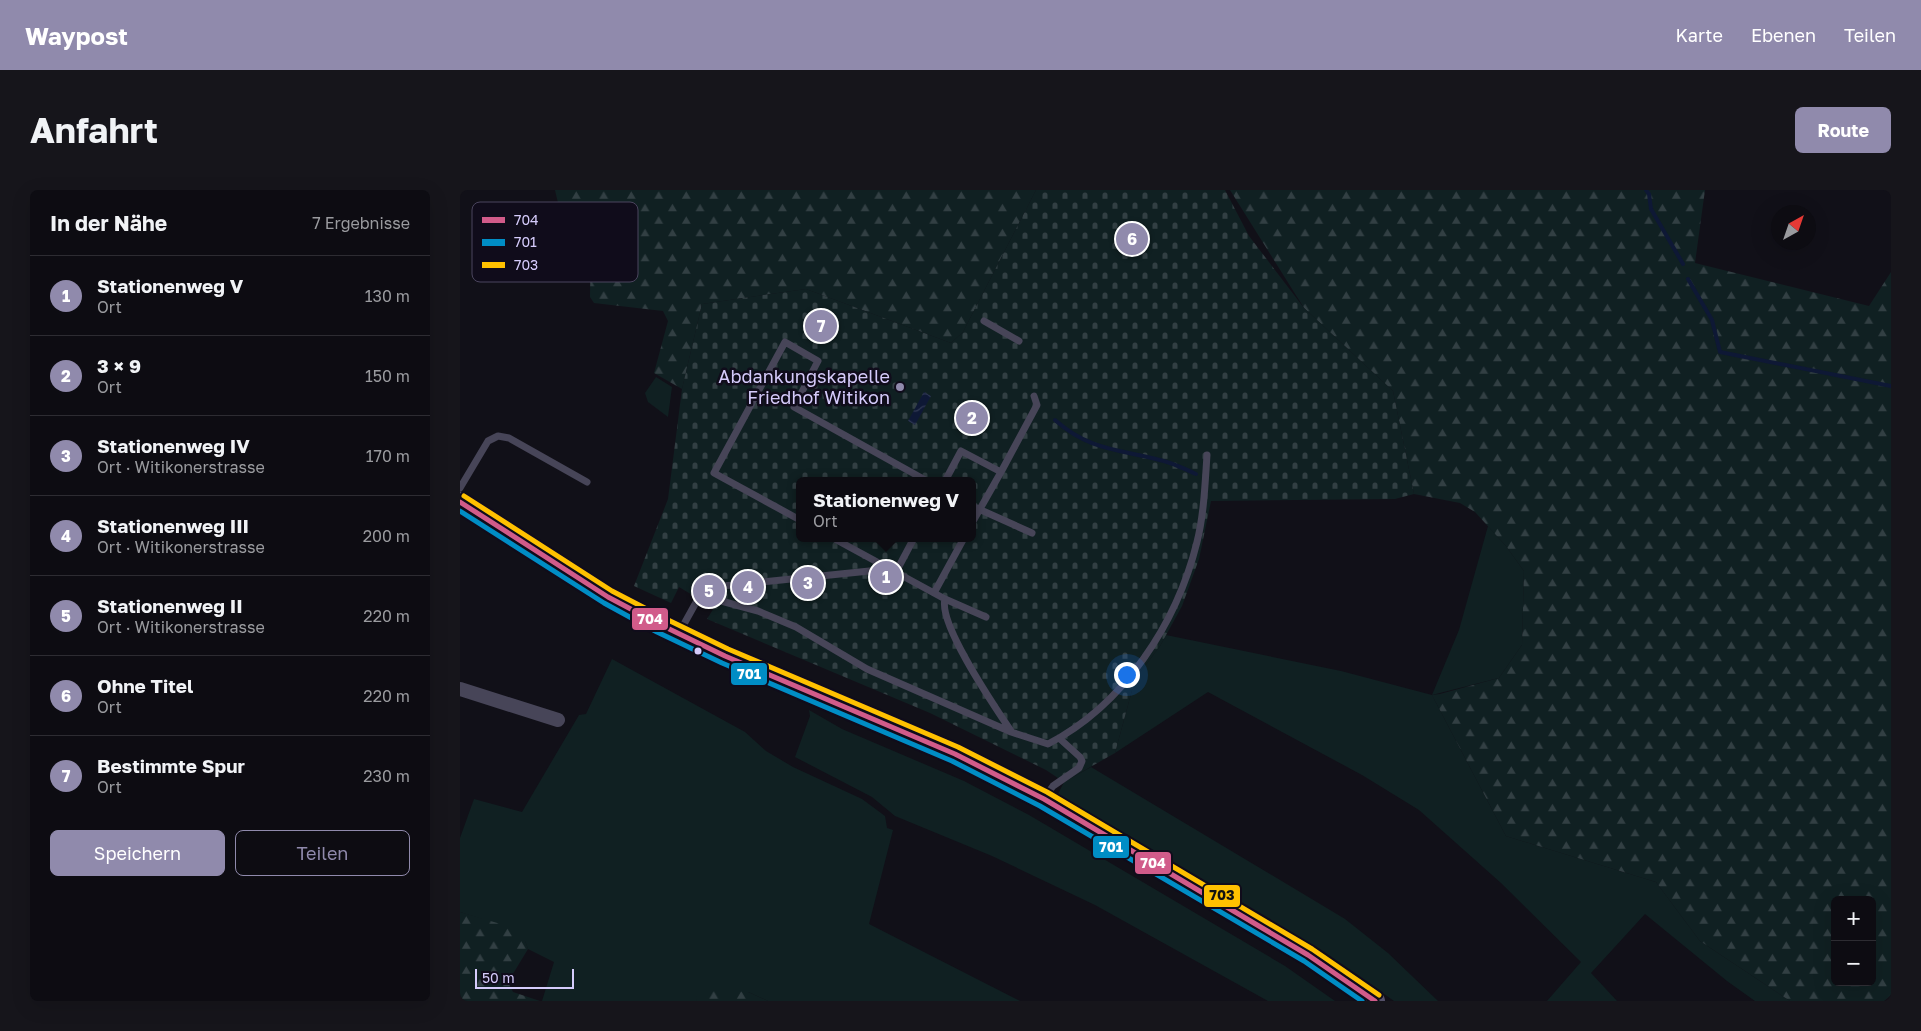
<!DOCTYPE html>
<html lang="de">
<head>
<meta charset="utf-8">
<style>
	body { margin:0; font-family:"Golos Text",sans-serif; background:#16151b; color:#f1f3f6 }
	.controls { position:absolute; right:15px; bottom:15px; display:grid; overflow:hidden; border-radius:8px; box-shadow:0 5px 20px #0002 }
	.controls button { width:45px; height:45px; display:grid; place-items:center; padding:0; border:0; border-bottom:1px solid #2d2c32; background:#0d0c12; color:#f1f3f6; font:25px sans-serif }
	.compass { position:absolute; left:1311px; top:15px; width:45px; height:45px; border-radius:50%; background:#0d0c12; box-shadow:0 5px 20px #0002; rotate:40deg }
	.scale { position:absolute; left:15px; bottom:12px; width:99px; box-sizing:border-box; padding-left:5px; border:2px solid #d5cbfb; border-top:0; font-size:14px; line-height:18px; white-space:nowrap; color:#d5cbfb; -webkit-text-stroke:4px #100c1b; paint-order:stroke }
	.you { position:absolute; left:666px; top:484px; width:18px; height:18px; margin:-12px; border:4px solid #fff; border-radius:50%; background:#1a73e8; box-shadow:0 0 0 8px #1a73e833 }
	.badge { display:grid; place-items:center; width:32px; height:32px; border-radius:50%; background:#908aac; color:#fff; font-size:16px; font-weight:700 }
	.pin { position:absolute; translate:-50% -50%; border:2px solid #fff; box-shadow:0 1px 5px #0006 }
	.popup { position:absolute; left:336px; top:287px; width:180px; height:65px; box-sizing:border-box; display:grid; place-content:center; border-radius:8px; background:#0d0c12; filter:drop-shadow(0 1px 4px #0005); font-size:16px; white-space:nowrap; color:#9a9b9f }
	.popup b { font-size:19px; color:#f1f3f6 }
	.popup::after { content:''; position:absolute; left:50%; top:100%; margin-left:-10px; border:10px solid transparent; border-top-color:#0d0c12 }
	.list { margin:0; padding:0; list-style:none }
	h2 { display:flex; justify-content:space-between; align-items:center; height:65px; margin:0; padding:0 20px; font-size:21px }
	h2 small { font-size:16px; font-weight:400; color:#9a9b9f }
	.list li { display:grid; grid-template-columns:32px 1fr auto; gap:15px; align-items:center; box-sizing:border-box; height:80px; padding:0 20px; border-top:1px solid #2d2c32 }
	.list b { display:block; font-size:19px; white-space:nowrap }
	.list p { margin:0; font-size:16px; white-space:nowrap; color:#9a9b9f }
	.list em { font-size:16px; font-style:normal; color:#9a9b9f }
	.actions { display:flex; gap:10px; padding:15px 20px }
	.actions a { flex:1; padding:11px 0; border:1px solid #908aac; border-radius:8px; text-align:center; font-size:18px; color:#908aac }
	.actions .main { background:#908aac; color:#fff }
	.map { position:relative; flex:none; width:1431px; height:811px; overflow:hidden; border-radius:8px }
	header { display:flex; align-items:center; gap:30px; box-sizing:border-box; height:70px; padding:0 25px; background:#908aac; color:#fff }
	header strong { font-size:24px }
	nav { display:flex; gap:28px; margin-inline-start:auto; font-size:18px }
	.intro { display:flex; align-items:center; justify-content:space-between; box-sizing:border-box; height:120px; padding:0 30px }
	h1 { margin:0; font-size:35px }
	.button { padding:12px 22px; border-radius:8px; background:#908aac; color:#fff; font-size:18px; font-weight:700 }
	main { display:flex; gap:30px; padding:0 30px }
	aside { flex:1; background:#0d0c12; border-radius:8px; box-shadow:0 5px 20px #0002 }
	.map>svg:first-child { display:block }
	.green { fill:#102022 }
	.forest { fill:url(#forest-firs); fill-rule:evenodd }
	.cemetery { fill:url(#cemetery-stones); fill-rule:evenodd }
	.water { fill:url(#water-waves) }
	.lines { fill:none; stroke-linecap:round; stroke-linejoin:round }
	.stream { stroke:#0e1835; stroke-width:4 }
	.service { stroke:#474558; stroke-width:7 }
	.minor { stroke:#474558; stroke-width:14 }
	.secondary { stroke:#55516a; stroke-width:20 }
	.bus-1-casing { stroke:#100c1b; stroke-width:9 }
	.bus-2-casing { stroke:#100c1b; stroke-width:9 }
	.bus-3-casing { stroke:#100c1b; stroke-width:9 }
	.bus-1 { stroke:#d15b8a; stroke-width:5 }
	.bus-2 { stroke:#008dc5; stroke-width:5 }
	.bus-3 { stroke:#ffc100; stroke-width:5 }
	.poi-dot { fill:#908aac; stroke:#100c1b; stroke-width:2 }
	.bus-dot { fill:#d5cbfb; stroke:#100c1b; stroke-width:2 }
	.labels { text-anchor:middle; stroke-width:5; stroke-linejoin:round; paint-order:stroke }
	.poi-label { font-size:18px; fill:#d5cbfb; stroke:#100c1b; text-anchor:end }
	.key { fill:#100c1b; stroke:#4b455e; stroke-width:1 }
	.key-label { font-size:14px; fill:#d5cbfb }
	.line-badge { stroke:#100c1b; stroke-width:2 }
	.badge-label { font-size:14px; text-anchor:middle; font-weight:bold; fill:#fff }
	.pale-badge-label { font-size:14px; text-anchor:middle; font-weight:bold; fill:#111 }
</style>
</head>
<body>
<header>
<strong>Waypost</strong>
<nav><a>Karte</a><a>Ebenen</a><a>Teilen</a></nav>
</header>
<div class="intro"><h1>Anfahrt</h1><a class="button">Route</a></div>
<main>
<aside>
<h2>In der Nähe<small>7 Ergebnisse</small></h2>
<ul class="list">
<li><span class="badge">1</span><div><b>Stationenweg V</b><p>Ort</p></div><em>130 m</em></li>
<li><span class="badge">2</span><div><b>3 × 9</b><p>Ort</p></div><em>150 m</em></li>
<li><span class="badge">3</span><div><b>Stationenweg IV</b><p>Ort · Witikonerstrasse</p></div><em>170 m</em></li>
<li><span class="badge">4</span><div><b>Stationenweg III</b><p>Ort · Witikonerstrasse</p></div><em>200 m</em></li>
<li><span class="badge">5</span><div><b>Stationenweg II</b><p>Ort · Witikonerstrasse</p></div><em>220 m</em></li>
<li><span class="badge">6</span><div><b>Ohne Titel</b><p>Ort</p></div><em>220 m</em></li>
<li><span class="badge">7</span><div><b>Bestimmte Spur</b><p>Ort</p></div><em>230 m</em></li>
</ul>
<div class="actions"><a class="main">Speichern</a><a>Teilen</a></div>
</aside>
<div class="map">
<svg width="1431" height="811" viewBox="0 0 1431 811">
	<defs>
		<pattern id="forest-firs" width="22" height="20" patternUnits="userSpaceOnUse" patternTransform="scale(1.25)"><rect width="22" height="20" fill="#102022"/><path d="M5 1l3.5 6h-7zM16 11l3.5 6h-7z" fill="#323f43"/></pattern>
		<pattern id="cemetery-stones" width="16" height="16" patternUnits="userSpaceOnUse" patternTransform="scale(1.25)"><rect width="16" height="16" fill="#102022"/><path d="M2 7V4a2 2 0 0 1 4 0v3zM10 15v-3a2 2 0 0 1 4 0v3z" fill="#323f43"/></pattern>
		<pattern id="water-waves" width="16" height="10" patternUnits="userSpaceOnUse" patternTransform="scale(1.25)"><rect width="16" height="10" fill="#0e1835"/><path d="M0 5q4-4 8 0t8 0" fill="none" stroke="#303853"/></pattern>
	</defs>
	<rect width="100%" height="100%" fill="#111018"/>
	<path class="green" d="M196,187l16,10 -4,30 -20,-15 -3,-9z
		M1028,336l18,20 18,25 -2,74 -23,33 -67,17 74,141 150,46 44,59 90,60h-35l-28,-20 -82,-67 -54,59 26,28h-70l34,-39 -80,-79 -82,-73 -57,-35 -154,-83 -93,61 20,-74 25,-33 6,-11 175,36 91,24 27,-65z
		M152,469l133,73 21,19 27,16 69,32 23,17 2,12 6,2 -24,94 151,77h-252l-20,-9 -52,5 1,4h-155l12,-39 -26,-13 -3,-8 -43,-22 -22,-7v-74l14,-39 48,13 57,-97 7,-1z
		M349,520l33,19 122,52 65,34 256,151 50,35h-67l-173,-96 -103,-49 -97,-40 -23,-19 -77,-40 15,-41z
		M631,577l254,152 43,34 50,48h-44l-51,-36 -86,-53 -199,-118 6,-12z"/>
	<path class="forest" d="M95,0h481l-73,142 -12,11 -145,-54 -104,15 -20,85 -28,-16 14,-52 -5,-10 -69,-8 -4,-6 1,-58 -2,-6 -27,-13z
		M770,0h475l-10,73 174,43 22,-34v723l-7,6h-94l-90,-60 -44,-59 -150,-46 -74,-141 8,-1 59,-16 23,-33 2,-74 -18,-25 -31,-34 -15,-9 -46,-9 -21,-103 -89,-83zM1375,710h37v82h-37z
		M0,722l61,18 7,19 -20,33 5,10 27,9h-80z
		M254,799l34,3 20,9h-71l-2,-4z"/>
	<path class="cemetery" d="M576,0h189l24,46 55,72 89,83 21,103 -19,5 -184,2 -12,58 -17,47 -22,40 -25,33 -20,74 -51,29 -18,-12 -116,-57 -223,-94 7,-11 -35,-21 -8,16 -37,-17 34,-87 14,-110 20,-85 104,-15 145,54 12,-11zM340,291h172v57h-172z"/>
	<path class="water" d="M464,202l7,4 -16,29 -7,-4z"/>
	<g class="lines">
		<path class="stream" d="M1186,0l3,4 2,15 32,55
			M1228,89l24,41 8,32 171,34
			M595,230c38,34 71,29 115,43 9,3 17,7 26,11"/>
		<path class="service" d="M524,131l35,20
			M485,291l16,-30 40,21 36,-67 -3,-9
			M0,298l28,-47 10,-5 11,2 78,44
			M512,316l60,27
			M340,330l-86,-47 71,-131 33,19 -24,46 133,74
			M512,333l29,-51
			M373,348l112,61 41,18
			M436,382l18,-34
			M474,403l30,-55
			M239,405l59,16 38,16 71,42 144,63 37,12c76,-39 129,-121 149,-202 7,-28 8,-58 10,-87
			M485,409c-7,25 50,108 66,132
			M219,443l25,-45 185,-19
			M585,607l8,-11 26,-18 3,-7 -2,-4 -21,-19"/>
		<path class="minor" d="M0,499l98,31"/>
		<path class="secondary" d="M0,312l148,95 53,28 64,31 230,98 89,45 264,156 67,46"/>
		<defs>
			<path id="bus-1" d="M0,312l148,95 53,28 64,31 230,98 89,45 264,156 67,46"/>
			<path id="bus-2" d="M0,321l144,92 53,29 65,31 230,98 88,45 264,155 58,40"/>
			<path id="bus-3" d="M4,306l148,95 52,27 64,31 230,98 89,45 265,157 67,46"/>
		</defs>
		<use href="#bus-1" class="bus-1-casing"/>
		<use href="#bus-2" class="bus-2-casing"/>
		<use href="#bus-3" class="bus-3-casing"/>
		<use href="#bus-1" class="bus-1"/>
		<use href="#bus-2" class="bus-2"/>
		<use href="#bus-3" class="bus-3"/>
	</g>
	<circle class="poi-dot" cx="440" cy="197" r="5"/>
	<circle class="bus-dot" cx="238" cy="461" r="4.5"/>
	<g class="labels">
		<g class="poi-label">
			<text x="430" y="193">Abdankungskapelle<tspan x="430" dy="21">Friedhof Witikon</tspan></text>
		</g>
	</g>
	<rect x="12" y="12" width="166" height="80" rx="8" class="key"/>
	<rect x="22" y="27" width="23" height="6" fill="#d15b8a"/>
	<rect x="22" y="49" width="23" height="7" fill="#008dc5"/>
	<rect x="22" y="72" width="23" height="6" fill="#ffc100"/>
	<g class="key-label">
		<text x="54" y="35">704</text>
		<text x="54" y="57">701</text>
		<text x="54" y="80">703</text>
	</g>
	<g class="line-badge">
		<rect x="171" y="417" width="38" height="24" rx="5" fill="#d15b8a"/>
		<rect x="270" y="472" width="38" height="24" rx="5" fill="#008dc5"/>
		<rect x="632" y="645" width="38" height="24" rx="5" fill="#008dc5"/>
		<rect x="674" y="661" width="38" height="24" rx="5" fill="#d15b8a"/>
		<rect x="743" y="694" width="38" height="24" rx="5" fill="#ffc100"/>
	</g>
	<g class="badge-label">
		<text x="190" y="434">704</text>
		<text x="289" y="489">701</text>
		<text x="651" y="662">701</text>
		<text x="693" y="678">704</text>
	</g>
	<g class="pale-badge-label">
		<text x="762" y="710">703</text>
	</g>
</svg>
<div class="controls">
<button>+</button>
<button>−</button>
</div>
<svg class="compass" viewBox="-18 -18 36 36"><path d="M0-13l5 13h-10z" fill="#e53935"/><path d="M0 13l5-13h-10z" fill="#9a9b9f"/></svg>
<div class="scale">50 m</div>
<div class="you"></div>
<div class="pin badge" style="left:426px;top:387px">1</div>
<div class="popup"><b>Stationenweg V</b>Ort</div>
<div class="pin badge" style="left:512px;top:228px">2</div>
<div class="pin badge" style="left:348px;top:393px">3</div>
<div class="pin badge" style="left:288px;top:397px">4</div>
<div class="pin badge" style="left:249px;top:401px">5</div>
<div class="pin badge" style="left:672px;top:49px">6</div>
<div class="pin badge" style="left:361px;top:136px">7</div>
</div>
</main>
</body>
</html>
